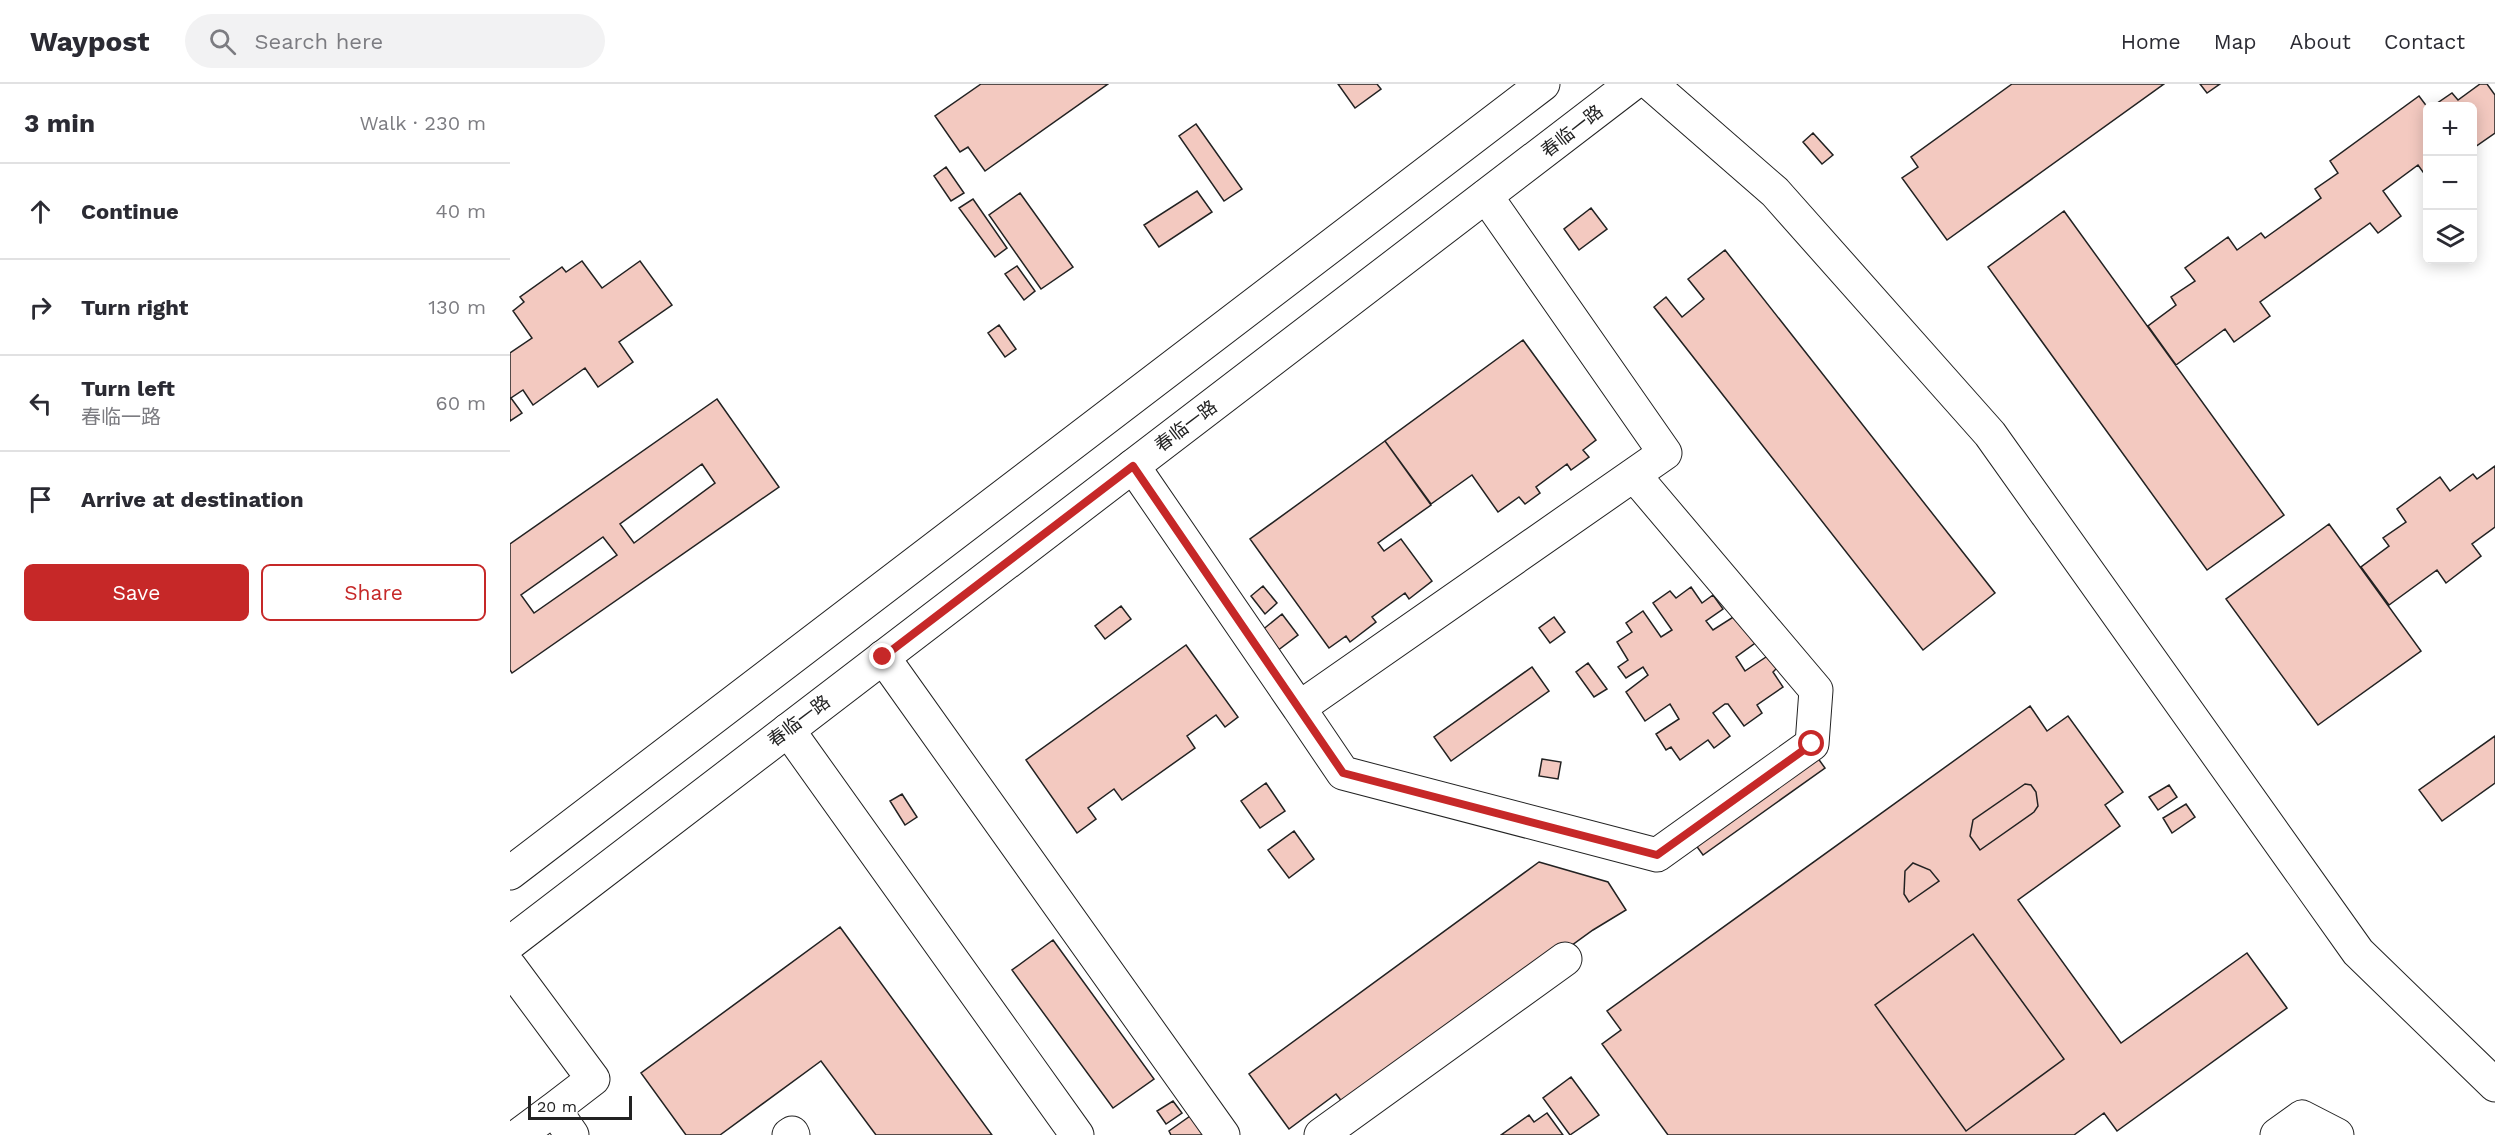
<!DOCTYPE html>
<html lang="en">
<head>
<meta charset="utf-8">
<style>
	body { margin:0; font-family:"Work Sans","Noto Sans SC",sans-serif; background:#f2f2f3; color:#2b2b33 }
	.controls { position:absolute; right:18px; top:18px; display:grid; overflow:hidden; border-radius:9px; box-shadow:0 3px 15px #0003 }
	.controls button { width:54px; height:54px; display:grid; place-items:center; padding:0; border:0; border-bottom:2px solid #e1e1e2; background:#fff; color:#2b2b33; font:30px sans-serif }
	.scale { position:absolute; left:18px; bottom:15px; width:104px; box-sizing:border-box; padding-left:6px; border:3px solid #222; border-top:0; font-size:16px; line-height:21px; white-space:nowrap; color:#222; -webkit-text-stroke:4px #fff; paint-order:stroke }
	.stop { position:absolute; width:18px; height:18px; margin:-14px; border:4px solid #c62828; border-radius:50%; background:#fff }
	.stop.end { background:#c62828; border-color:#fff; box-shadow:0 2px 6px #0008 }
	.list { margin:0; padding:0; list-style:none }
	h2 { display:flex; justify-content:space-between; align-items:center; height:78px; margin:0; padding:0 24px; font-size:26px }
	h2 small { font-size:20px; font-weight:400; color:#7c7c81 }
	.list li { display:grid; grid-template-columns:39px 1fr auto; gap:18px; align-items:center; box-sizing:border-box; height:96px; padding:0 24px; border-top:2px solid #e1e1e2 }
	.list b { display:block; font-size:22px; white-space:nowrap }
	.list p { margin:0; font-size:20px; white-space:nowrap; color:#7c7c81 }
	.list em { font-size:20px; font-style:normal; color:#7c7c81 }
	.actions { display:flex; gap:12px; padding:18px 24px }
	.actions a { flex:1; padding:14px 0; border:2px solid #c62828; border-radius:9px; text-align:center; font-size:21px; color:#c62828 }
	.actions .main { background:#c62828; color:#fff }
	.icon { flex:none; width:33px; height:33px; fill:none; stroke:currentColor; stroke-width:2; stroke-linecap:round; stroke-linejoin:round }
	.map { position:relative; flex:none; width:1985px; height:1051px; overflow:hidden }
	header { display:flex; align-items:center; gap:36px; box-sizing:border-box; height:84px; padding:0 30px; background:#fff; border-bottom:2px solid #e1e1e2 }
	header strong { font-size:28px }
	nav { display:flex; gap:33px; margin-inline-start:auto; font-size:21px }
	.search { width:420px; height:54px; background:#f2f2f3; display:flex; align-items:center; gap:15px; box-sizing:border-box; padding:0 21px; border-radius:33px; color:#7c7c81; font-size:22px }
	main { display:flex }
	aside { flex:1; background:#fff }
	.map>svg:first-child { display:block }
	.building { fill:#f3c9c0; stroke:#222; stroke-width:1.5; fill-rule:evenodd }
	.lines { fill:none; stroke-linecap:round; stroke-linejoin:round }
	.minor-casing { stroke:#222; stroke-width:35 }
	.major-casing { stroke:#222; stroke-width:35 }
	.minor { stroke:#fff; stroke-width:33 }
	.major { stroke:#fff; stroke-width:33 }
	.route { stroke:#c62828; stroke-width:8 }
	.labels { text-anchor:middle; stroke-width:4.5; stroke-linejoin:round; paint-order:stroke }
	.street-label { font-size:18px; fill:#222; stroke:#fff }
</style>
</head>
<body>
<header>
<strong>Waypost</strong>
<div class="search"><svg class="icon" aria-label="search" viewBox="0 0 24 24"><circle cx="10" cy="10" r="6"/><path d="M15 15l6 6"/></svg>Search here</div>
<nav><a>Home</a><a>Map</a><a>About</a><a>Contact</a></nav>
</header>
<main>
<aside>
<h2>3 min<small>Walk · 230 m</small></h2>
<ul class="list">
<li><svg class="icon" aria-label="ahead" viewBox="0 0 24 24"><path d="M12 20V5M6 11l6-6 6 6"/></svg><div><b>Continue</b></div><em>40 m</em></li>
<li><svg class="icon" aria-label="right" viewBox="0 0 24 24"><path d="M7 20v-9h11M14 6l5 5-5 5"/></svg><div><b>Turn right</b></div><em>130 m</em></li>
<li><svg class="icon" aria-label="left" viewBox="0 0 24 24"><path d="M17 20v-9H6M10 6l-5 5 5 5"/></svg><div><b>Turn left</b><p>春临一路</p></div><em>60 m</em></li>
<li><svg class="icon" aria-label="arrive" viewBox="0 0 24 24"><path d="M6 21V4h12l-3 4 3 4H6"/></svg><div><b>Arrive at destination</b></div></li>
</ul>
<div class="actions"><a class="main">Save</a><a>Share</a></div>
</aside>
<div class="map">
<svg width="1985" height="1051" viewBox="0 0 1985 1051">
	<rect width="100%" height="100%" fill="#fff"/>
	<path class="building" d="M471,0h127l-123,87 -17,-24 -8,5 -25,-36z
		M828,0h39l4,5 -26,19z
		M1502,0h152l-217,156 -45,-62 16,-11 -7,-10z
		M1690,0h20l-13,9z
		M1970,0h7l8,11v38l-23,16v-43h-39l19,-13 6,7z
		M1909,12l9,12v71l-10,-14 -35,26 18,25 -23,17 -8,-10 -110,79 10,14 -36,26 -9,-13 -49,36 -28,-39 28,-21 -5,-8 24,-16 -10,-13 43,-31 9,13 24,-17 4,5 56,-40 -6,-9 23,-16 -8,-12z
		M686,40l46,65 -18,12 -45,-65z
		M1303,49l20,22 -11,9 -19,-22z
		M436,83l18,26 -13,8 -17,-25z
		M687,107l15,21 -53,35 -15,-22z
		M510,109l53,74 -32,22 -52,-74z
		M463,115l34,49 -12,9 -36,-49z
		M1081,124l16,21 -28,21 -15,-21z
		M1554,127l220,304 -77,55 -219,-303z
		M1215,166l270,343 -72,57 -269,-343 12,-10 16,20 22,-18 -16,-20z
		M72,177l20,27 38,-27 32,44 -53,37 14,20 -35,25 -13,-19 -52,37 -10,-15 -12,8 11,15 -12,8v-68l22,-15 -19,-27 11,-9 -4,-5 42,-30 4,5z
		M507,182l18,25 -11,9 -19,-26z
		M489,241l17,24 -11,8 -17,-24z
		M1013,256l73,100 -13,10 6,7 -18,13 -4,-6 -31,23 4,6 -15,11 -6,-7 -21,15 -26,-37 -41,29 -46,-63z
		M207,315l62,88 -267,186 -2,-3v-126zM192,380l13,19 -81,60 -14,-19zM93,453l14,18 -83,58 -13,-18z
		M875,357l46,64 -53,38 6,8 17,-12 31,42 -23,18 -4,-6 -33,24 4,5 -26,20 -4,-6 -17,12 -79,-109z
		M1985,382v61l-23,17 9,12 -35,27 -9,-13 -48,35 -28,-38 28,-21 -6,-8 23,-16 -9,-13 43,-32 10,14 23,-17 4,5z
		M1819,440l92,127 -103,74 -92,-126z
		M753,502l14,17 -12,11 -14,-18z
		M1181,503l11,16 11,-8 10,14 -17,12 7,9 25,-16 20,27 -22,16 9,14 24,-16 8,13 -4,4 10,15 -26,18 5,8 -18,13 -16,-22h-3l-12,9 17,23 -16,12 -6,-8 -28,20 -9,-13 -5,3 -10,-16 23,-15 -9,-15 -25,17 -19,-29 22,-17 -5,-8 -17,11 -8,-11 10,-7 -11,-18 15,-10 -6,-9 17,-12 18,26 11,-7 -19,-27 17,-12 6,7z
		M611,522l10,13 -26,20 -10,-13z
		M772,530l16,21 -21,16 -16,-20z
		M1044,533l11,15 -15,11 -11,-15z
		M676,561l52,72 -13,10 -9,-12 -29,21 8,12 -73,52 -8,-11 -26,19 8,11 -19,14 -51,-73z
		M1078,579l19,26 -13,8 -18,-25z
		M1022,583l17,24 -98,70 -17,-24z
		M1520,622l17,25 21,-15 55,76 -18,13 15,21 -102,74 103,143 126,-90 40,55 -170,123 -13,-18 -30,22h-406l-66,-91 19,-14 -14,-19zM1515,700l6,1 5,7 2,14 -4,6 -54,38 -10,-14 3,-16zM1403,779l17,7 9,11 -30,21 -5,-8 1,-23zM1463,850l91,125 -98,72 -91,-126z
		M1985,652v47l-53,38 -23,-31z
		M1307,673l8,11 -122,87 -8,-11z
		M1032,675l19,3 -3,17 -19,-3z
		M756,699l19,28 -25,17 -19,-27z
		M1515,700l6,1 5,7 2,14 -4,6 -54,38 -10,-14 3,-16z
		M1659,701l8,12 -19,13 -9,-13z
		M392,710l15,23 -12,8 -15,-24z
		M1676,720l9,13 -23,16 -9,-15z
		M784,747l20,28 -25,19 -21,-28z
		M1029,778l69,20 18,28 -33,20 -246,178 -11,-14 -47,35 -40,-55z
		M1403,779l17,7 9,11 -30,21 -5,-8 1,-23z
		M330,843l152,208h-116l-55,-74 -101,74h-34l-45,-62z
		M1463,850l91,125 -98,72 -91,-126z
		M543,856l101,139 -41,29 -101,-138z
		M1061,993l28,38 -29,20 -27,-37z
		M663,1017l9,12 -16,11 -9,-13z
		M1037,1029l16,22h-62l28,-20 5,7z
		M683,1030l14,21h-36l-2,-4z"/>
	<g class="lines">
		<defs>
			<path id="minor" d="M1141,0l124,108 215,242 368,518 137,133
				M623,382l166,242 366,-255 -179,-257
				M373,573l340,478
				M789,624l44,65 314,82 155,-111 4,-54 -182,-215
				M278,646l289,405
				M0,883l83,112 -39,30 18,26
				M9,1051l35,-26
				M279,1051l3,-2 1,2
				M811,1051l244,-176
				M1767,1051l25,-18 35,18"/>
			<path id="major" d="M0,789l1033,-789
				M0,859l1122,-859"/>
		</defs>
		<use href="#minor" class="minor-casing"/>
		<use href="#major" class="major-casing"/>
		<use href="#minor" class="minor"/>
		<use href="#major" class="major"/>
	</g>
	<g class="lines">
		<path class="route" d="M373,573l250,-191 210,307 314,82 155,-111"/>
	</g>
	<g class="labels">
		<g class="street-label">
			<text transform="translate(1062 47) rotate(-38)" y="6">春临一路</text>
			<text transform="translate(676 342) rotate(-37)" y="6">春临一路</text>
			<text transform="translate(289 637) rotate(-37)" y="6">春临一路</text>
		</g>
	</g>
</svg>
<div class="controls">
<button>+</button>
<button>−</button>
<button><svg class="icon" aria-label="layers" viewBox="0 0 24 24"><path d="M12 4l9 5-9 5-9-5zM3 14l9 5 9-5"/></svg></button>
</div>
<div class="scale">20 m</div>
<div class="stop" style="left:1302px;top:660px"></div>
<div class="stop end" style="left:373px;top:573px"></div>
</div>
</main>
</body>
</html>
